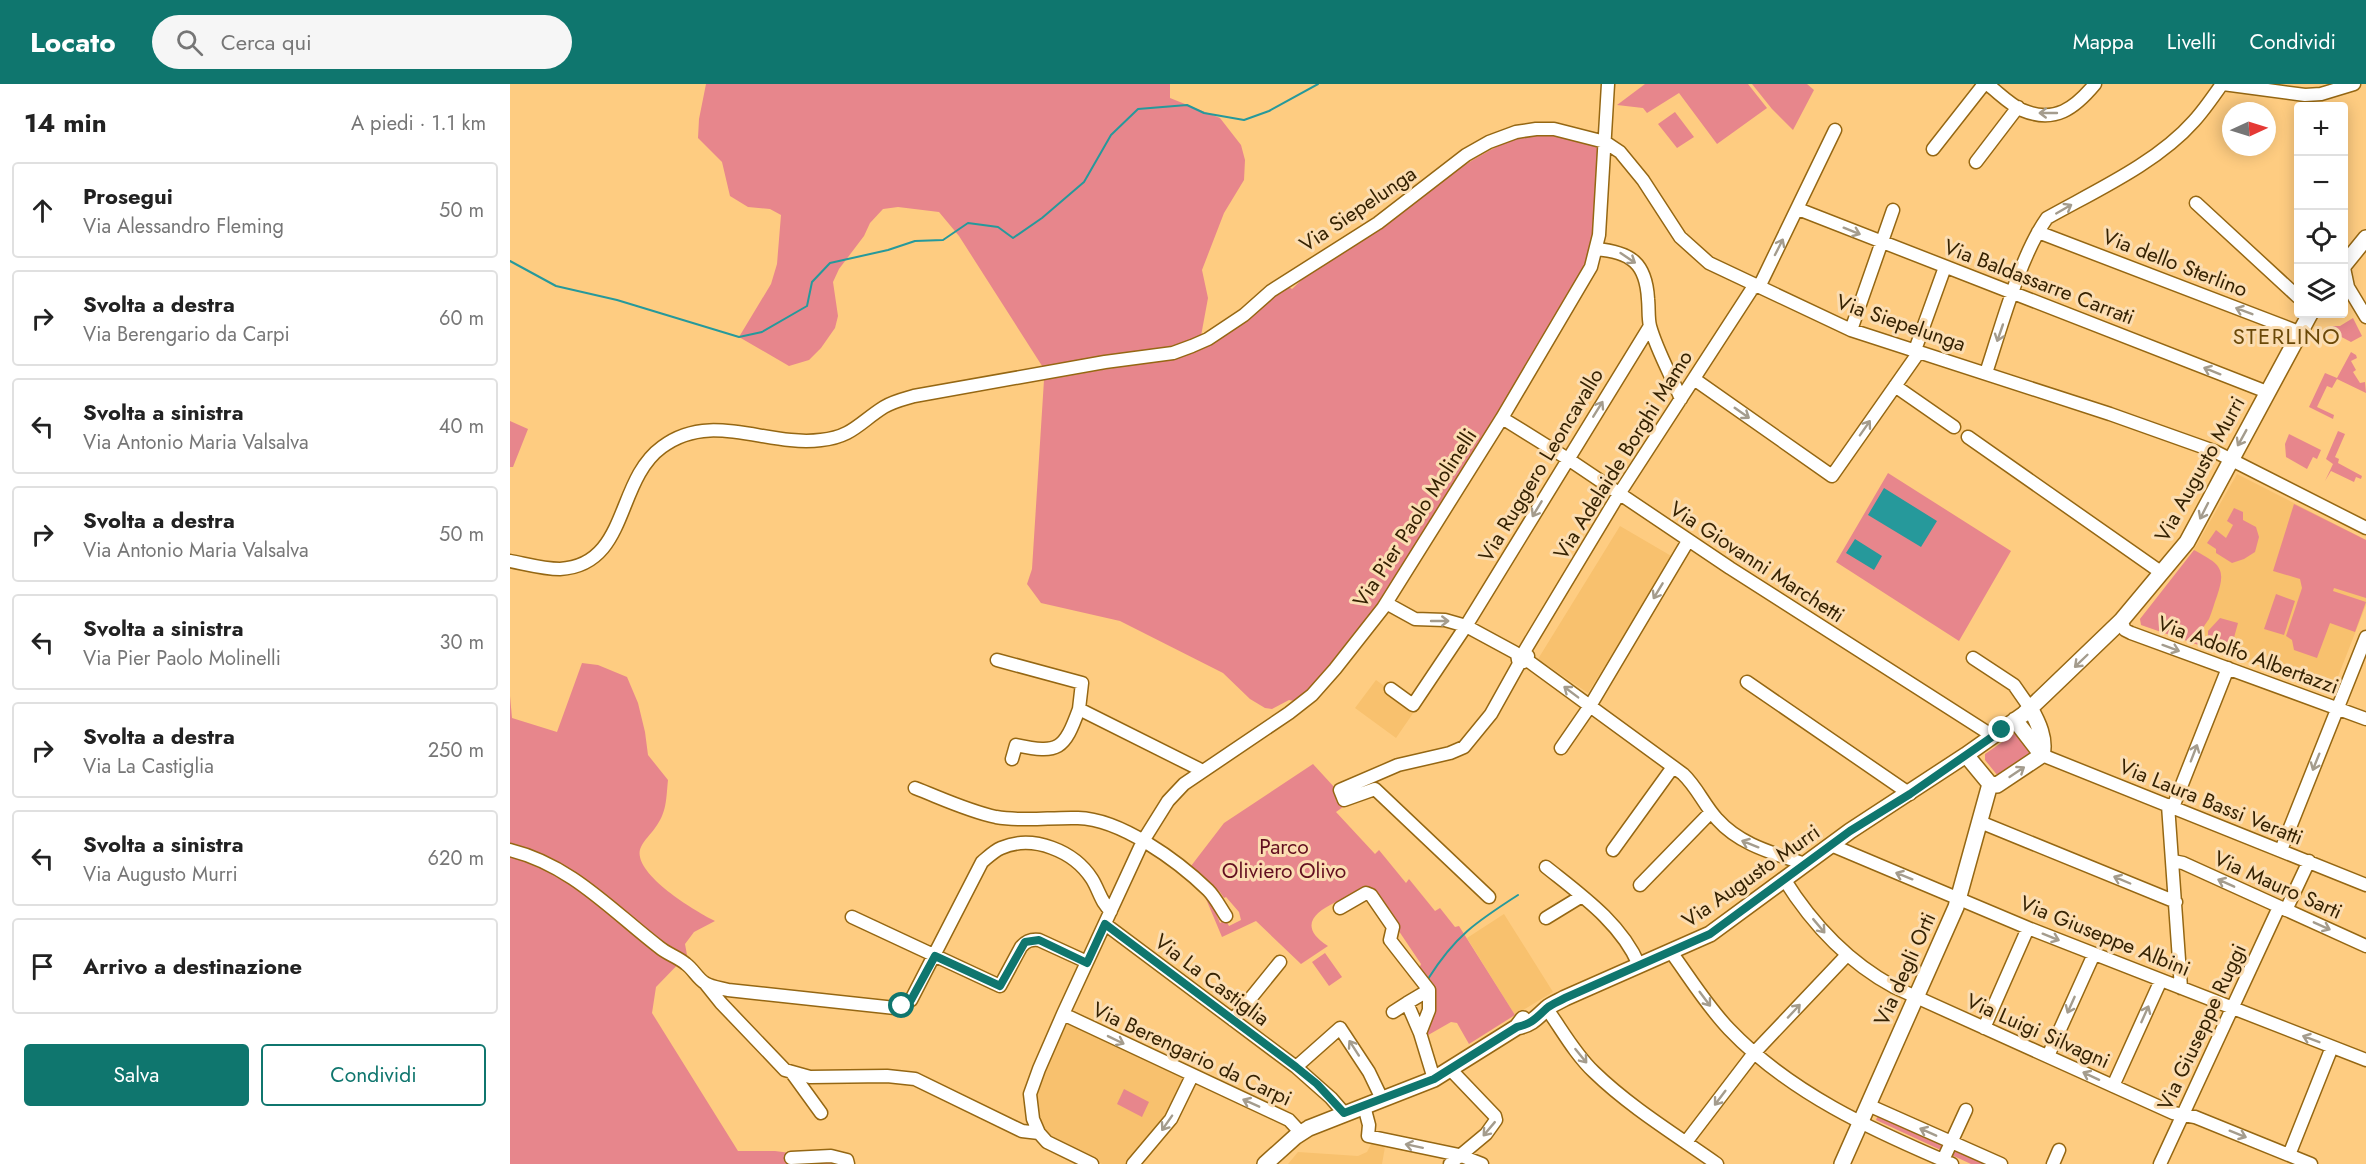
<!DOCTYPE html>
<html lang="it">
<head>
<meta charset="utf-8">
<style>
	body { margin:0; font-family:Jost,sans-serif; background:#f6f6f6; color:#222 }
	.controls { position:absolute; right:18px; top:18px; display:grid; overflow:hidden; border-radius:6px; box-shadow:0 3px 15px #0003 }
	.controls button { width:54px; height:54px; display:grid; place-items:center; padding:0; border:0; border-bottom:2px solid #e0e0e0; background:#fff; color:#222; font:30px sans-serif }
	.compass { position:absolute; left:1712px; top:18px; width:54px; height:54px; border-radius:50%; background:#fff; box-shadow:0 3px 15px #0003; rotate:86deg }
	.stop { position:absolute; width:18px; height:18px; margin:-14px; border:4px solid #0f766e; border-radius:50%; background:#fff }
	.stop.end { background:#0f766e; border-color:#fff; box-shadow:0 2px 6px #0008 }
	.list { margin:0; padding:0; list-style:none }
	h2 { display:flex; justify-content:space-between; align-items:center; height:78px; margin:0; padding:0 24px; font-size:26px }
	h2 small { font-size:20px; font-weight:400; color:#767676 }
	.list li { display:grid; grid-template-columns:39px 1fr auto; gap:18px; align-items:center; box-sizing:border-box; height:96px; margin:0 12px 12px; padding:0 12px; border:2px solid #e0e0e0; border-radius:6px }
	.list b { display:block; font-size:22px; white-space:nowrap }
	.list p { margin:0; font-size:20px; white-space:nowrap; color:#767676 }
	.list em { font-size:20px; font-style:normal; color:#767676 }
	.actions { display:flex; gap:12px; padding:18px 24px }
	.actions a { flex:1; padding:14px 0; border:2px solid #0f766e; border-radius:6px; text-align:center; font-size:21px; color:#0f766e }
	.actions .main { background:#0f766e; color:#fff }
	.icon { flex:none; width:33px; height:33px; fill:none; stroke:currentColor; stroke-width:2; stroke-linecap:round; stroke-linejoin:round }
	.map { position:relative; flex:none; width:1856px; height:1080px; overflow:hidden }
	header { display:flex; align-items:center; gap:36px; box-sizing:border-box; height:84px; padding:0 30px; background:#0f766e; color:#fff }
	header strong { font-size:28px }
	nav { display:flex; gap:33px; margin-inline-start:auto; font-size:21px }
	.search { width:420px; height:54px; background:#f6f6f6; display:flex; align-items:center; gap:15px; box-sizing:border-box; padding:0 21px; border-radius:33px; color:#767676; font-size:22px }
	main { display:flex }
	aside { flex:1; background:#fff }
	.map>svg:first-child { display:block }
	.built { fill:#f8c16e }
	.green { fill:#e7868c }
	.water { fill:#26999b }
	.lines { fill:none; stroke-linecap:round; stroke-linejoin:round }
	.stream { stroke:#26999b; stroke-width:2 }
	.minor-casing { stroke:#956713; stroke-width:15 }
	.major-casing { stroke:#956713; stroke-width:18 }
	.minor { stroke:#fff; stroke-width:12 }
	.major { stroke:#fff; stroke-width:15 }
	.oneway { stroke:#a49c8d }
	.route { stroke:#0f766e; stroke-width:8 }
	.labels { text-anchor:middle; stroke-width:6; stroke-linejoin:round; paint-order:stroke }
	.street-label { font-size:21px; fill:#352202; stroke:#fbddb2 }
	.park-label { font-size:21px; fill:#620e1f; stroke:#fbddb2 }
	.neighbourhood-label { font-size:22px; letter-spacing:1.5px; fill:#6b4908; stroke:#fbddb2 }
</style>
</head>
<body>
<header>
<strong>Locato</strong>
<div class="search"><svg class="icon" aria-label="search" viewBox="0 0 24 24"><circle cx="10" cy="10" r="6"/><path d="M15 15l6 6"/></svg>Cerca qui</div>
<nav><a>Mappa</a><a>Livelli</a><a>Condividi</a></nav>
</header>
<main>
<aside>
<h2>14 min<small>A piedi · 1.1 km</small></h2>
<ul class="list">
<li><svg class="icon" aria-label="ahead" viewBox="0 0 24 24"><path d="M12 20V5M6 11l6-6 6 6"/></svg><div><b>Prosegui</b><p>Via Alessandro Fleming</p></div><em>50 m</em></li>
<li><svg class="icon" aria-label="right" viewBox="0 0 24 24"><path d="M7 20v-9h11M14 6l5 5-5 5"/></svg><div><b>Svolta a destra</b><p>Via Berengario da Carpi</p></div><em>60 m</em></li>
<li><svg class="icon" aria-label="left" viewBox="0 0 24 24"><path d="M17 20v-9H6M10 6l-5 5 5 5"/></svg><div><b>Svolta a sinistra</b><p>Via Antonio Maria Valsalva</p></div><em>40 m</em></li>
<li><svg class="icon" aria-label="right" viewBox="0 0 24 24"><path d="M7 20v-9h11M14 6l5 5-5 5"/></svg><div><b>Svolta a destra</b><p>Via Antonio Maria Valsalva</p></div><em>50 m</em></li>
<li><svg class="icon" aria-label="left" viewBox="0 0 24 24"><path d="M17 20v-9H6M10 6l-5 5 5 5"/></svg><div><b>Svolta a sinistra</b><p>Via Pier Paolo Molinelli</p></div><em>30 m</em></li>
<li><svg class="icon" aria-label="right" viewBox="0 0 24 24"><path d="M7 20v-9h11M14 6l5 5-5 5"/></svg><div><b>Svolta a destra</b><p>Via La Castiglia</p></div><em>250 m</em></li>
<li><svg class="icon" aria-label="left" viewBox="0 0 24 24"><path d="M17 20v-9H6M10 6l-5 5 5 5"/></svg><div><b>Svolta a sinistra</b><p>Via Augusto Murri</p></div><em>620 m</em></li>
<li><svg class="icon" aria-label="arrive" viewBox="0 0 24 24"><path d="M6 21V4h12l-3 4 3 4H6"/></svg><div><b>Arrivo a destinazione</b></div></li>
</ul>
<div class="actions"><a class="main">Salva</a><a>Condividi</a></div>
</aside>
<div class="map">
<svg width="1856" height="1080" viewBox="0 0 1856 1080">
	<rect width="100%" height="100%" fill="#fecc81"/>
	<path class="built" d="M1727,390l129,66v65l-34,87 -190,-67 -2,-6 47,-57z
		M1110,442l53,31 -85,136 -50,-34z
		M866,596l40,29 -20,29 -41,-30z
		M994,830l49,78 -38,23 -48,-77z
		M557,940h3l109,50 7,5 -6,25 -43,56 -10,4h-25l-47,-25 -8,-8 -8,-13 -3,-23 4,-15z
		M861,1060l14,3 -3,17h-94l10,-12 60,4 9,-4z"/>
	<path class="green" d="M196,0h464v14l50,20 21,27 4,15 -1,20 -20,33 -22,57 6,28 -7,38 -29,10 -128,23 -85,-133 -20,-24 -41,-5 -15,2 -13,14 -6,13 -25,33 -6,13 5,34 -3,12 -14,20 -12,12 -20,6 -50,-29 32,-53 6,-20 4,-49 -11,-6 -22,-2 -18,-11 -8,-34 -24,-24 1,-19z
		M1135,0h103l19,24 -50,36 -38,-51 -32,20 -4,-5 -26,-3z
		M1242,0h55l7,6 -21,40 -21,-21z
		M1165,28l19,25 -17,11 -19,-24z
		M1018,48c26,-1 47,6 71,16l-4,88 -9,32 -198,329c-27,38 -56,75 -94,104l-5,-1 -17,9 -7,-1 -15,-9 -27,-26 -103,-52 -79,-18 -14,-19 5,-15 12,-189 133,-23 109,-72 6,4 19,-18c67,-46 142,-107 217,-139z
		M1843,234l9,18 -11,6 -19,-10 1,-6h7z
		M1841,268l5,3 1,3 -6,3 5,9 -3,2 7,11 5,-1 1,11 -29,-14 -5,9 -5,-2 -10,21 17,8 -1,4 -24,-12 16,-34 12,5z
		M0,337l18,8 -15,38h-3z
		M1828,347l7,3 -10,23 4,2 -1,4 24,13 -1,3 -5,-2 -2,5 -23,-11 -6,10 8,-17 -7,-5z
		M1779,350l32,16 -4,9 -4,-2 -6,12 -21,-12 -1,-13z
		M1378,389l123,78 -52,90 -123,-79z
		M1784,420l72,36v58l-32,-10 -1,3 33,11 -11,30 -25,-9 -13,35 -23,-8 -2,-10 -6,-4 16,-48 -2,-9 -27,-8z
		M1724,424l9,4v8l13,7 3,10 -4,15 -11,7 -12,4 -16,-10v-4l-9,-6 9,-13 10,8 7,-13 -6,-4z
		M1684,466c25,14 33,17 23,46 -3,8 -5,16 -8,23 -4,6 -7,9 -9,16l3,6 17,7 -1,4 -78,-27 -1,-6z
		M1766,510l19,7 -11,34 -20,-6z
		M1710,534l18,5 -6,22 -24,-7v-7z
		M72,579l16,2 29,12 11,26 7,29 3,23 20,25c-2,19 -1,32 -13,48 -4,6 -11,12 -14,19 -12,25 55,65 74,74l-21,11 -9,12 2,11 -31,32 -4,26 86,138h37l60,8 1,5h-326v-468l2,22 45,14z
		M1507,648l16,23 -35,21 -13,-16v-6z
		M803,680l22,24 1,13 7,6 -7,5 39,42 4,-4 27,33 3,-4 26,32 5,-3 15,19 4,-1 56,89 -46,29 -12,-21 -6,-1 -28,16 5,-18 -9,-51 2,-5 -51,-76c-23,10 -89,28 -42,58l-27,18 -45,-43 -34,16 -21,-50 6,5 13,31 6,-3 3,6 12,-6 -2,-8 -13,-15 -2,1 -4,-6 -29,-26 33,-43z
		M815,869l17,24 -13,9 -17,-24z
		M614,1005l25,13 -7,15 -25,-13z
		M1369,1028l111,52h-19l-95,-44z"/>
	<path class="water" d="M1374,404l53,33 -16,26 -53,-32z
		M1345,455l27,17 -8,14 -28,-17z"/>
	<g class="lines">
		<path class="stream" d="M0,177l46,25 61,14 122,37 23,-5 45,-26 5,-24 18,-19 58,-13 27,-9 28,-1 25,-17 30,4 15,11 29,-20 42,-36 27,-47 27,-26 49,-4 17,8 40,7 25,-9 49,-27
			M918,895c27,-43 48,-57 90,-84"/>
		<defs>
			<path id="minor" d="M1477,0c11,8 22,20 35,26 33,14 53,-2 73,-26
				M1713,0l82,11 16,-1 33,-10
				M1423,65l51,-65
				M1466,78l42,-55
				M1686,119l102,94
				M1288,125l469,183
				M1528,148l261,100
				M1086,165c35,3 50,14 52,50 1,9 0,19 2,27 7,25 21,49 31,73
				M1834,184l4,19 18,30
				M1250,201l75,-155
				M1341,246l42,-120
				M1405,266l30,-83
				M1476,289c15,-45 34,-117 61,-155 48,-27 110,-55 147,-97 10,-11 19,-24 28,-37
				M1184,295l138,97 87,-124
				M1385,302l59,41
				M992,334l66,41 162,109 263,168
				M1458,353l194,136
				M0,477c16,3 33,8 50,8 69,-4 55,-88 102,-122 49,-37 105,0 159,-7 31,-3 39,-18 63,-33 10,-6 20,-8 30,-11l191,-34 68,-9 19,-7 16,-7 36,-24 27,-24 107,-68 88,-68 23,-13 27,-10 20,-3h18l51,13 15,10 23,28 37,57 29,26 142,67 259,84 104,37 152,77
				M876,519l29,16 30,1 21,6 48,26 3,2 1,6 6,2
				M1611,537l4,9 6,3 235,86
				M1014,568l95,-158 133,-205 8,-4
				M1014,568l4,4 -1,4 156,114c14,13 21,31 34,45 23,26 56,34 88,45
				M1463,574l41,27 16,23
				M487,576l85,23 -3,26 124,62
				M1237,598l163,112
				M881,605l22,16 53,-79 184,-300
				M1051,664l29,-42 98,-165
				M1532,671l324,130
				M502,675l4,-14c43,9 48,5 63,-36
				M405,704c26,10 53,23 81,29 28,5 55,0 82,1 43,1 100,43 130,72 7,7 12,17 18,26
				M1658,721l13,183
				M1663,723l55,-139
				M1470,738l196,80
				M1321,761l197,83 338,132
				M0,766c61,15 101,60 149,97 8,7 19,10 27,17 7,5 12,15 19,19 6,4 16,5 23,7l158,17 9,1 16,-8 71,-138c6,-5 12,-11 19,-14 32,-14 73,3 91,31 7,11 9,24 19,32
				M1103,766l60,-83
				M1771,766l85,-213
				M1663,777l10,2 183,83
				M1036,783c35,28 75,56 93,98
				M1274,795c28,45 64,83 110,108l279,126 22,4 116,47
				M1130,801l71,-73
				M979,813l-114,-108 -31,11 -4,-10 58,-25 52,-12 14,-6 27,-33 29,-52
				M830,824l26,-15 5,2 22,32 -3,13 39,50v20l-9,23 14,46
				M1776,826l23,-49
				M342,833l148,69 21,-39c5,-6 10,-8 18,-7l48,22
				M1036,834l36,-22
				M595,840l191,143 35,31 13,15
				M1161,868c19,26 36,54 58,77 61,64 143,101 223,135
				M195,899l16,20 64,67 25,7 77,-1 28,3 107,52 17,2
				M1037,925c15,21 28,45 47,63 36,35 82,63 123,92
				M883,928l14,-9
				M553,930l226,106 12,13
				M723,936l47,-58
				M1474,944l44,-100
				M910,949l-13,-30 22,-13
				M1538,972l46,-102
				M786,983l44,-39 29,44 13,27
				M282,989l29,40
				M1603,1002l48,-106
				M1358,1021l133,59
				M854,1022l5,19 -1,11 91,19 23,9
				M1176,1058l68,-89 93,-98
				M1779,1071l43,-108
				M281,1074l40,-2 16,4 1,4
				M1433,1076l23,-50
				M582,1080l-45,-22 -8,-9 -6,-14 -3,-25 9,-25 24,-55 80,-173 25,-40 16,-17 105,-71 23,-18 23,-26 48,-61 119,-190 89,-151 8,-32 9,-151
				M623,1080l38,-45 21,-43
				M940,1080l36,-30 10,-14 -1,-4 -44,-46
				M1543,1080l6,-14
				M1650,1080l119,-257"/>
			<path id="major" d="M1834,181l22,-27
				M1505,636l27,35
				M1456,671l24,29
				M1480,700l7,1 45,-30c4,-16 -4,-33 -12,-47
				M1007,943c15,-3 20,-10 30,-19 5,-4 13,-7 18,-10l145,-64 140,-103 116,-76 58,-41 20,-19 77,-74 66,-79 123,-228
				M755,1080l30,-27 14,-9 125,-49 83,-52 6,-8
				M1332,1080l114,-257 34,-123"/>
		</defs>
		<use href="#minor" class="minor-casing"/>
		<use href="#major" class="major-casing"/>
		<use href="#minor" class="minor"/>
		<use href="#major" class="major"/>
	</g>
	<defs><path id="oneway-shaft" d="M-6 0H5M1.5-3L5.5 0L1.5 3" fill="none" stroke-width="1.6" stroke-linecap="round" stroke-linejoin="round" transform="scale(1.5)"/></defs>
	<g class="oneway">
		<use href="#oneway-shaft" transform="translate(1538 29) rotate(-180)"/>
		<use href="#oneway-shaft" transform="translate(1554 125) rotate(-30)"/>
		<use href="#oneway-shaft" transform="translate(1342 147) rotate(22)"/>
		<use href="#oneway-shaft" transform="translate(1269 163) rotate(-63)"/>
		<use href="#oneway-shaft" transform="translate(1118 174) rotate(34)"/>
		<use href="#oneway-shaft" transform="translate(1734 227) rotate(-159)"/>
		<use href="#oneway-shaft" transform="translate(1490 249) rotate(109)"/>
		<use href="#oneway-shaft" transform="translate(1702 287) rotate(-158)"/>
		<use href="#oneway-shaft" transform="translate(1088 325) rotate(-58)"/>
		<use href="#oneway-shaft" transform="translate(1232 329) rotate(35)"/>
		<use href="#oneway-shaft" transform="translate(1355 344) rotate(-55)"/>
		<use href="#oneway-shaft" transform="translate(1732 354) rotate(119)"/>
		<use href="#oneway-shaft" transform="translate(1027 425) rotate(121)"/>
		<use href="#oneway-shaft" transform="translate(1694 427) rotate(117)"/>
		<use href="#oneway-shaft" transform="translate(1148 507) rotate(121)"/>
		<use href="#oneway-shaft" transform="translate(930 537)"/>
		<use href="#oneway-shaft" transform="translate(1661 564) rotate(20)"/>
		<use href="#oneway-shaft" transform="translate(1571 577) rotate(136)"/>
		<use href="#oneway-shaft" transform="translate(1061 608) rotate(-143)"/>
		<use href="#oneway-shaft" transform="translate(1684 669) rotate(-69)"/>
		<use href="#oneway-shaft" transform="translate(1806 678) rotate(112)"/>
		<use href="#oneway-shaft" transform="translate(1507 688) rotate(-34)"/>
		<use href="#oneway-shaft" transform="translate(1240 760) rotate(-158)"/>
		<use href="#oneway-shaft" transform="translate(1394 792) rotate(-158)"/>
		<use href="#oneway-shaft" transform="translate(1612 796) rotate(-157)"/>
		<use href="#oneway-shaft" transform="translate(1716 799) rotate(-156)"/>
		<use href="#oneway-shaft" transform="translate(1309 842) rotate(50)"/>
		<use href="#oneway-shaft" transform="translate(1812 842) rotate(24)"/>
		<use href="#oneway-shaft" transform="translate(1541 853) rotate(22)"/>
		<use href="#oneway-shaft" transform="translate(1195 915) rotate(53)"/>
		<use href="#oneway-shaft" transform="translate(1561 921) rotate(114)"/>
		<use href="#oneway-shaft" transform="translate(1284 927) rotate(-47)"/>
		<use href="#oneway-shaft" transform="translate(1635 930) rotate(-66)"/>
		<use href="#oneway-shaft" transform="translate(1801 955) rotate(-159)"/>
		<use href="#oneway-shaft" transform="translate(606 956) rotate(26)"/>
		<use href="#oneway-shaft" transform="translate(844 964) rotate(-123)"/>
		<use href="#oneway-shaft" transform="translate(1071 972) rotate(51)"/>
		<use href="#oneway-shaft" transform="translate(1581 992) rotate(-155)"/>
		<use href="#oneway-shaft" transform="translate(1210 1014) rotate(127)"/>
		<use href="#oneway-shaft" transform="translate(741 1019) rotate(-156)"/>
		<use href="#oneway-shaft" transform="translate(657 1039) rotate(125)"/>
		<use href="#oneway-shaft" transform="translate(979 1045) rotate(130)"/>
		<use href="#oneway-shaft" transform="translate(1418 1048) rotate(-156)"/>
		<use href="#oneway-shaft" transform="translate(1728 1050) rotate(22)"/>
		<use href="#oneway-shaft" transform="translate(904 1062) rotate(-168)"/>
	</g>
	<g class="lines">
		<path class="route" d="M392,922l9,-6 24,-44 65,30 25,-44 14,-2 48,23 18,-39 191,143 21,17 27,29 90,-34 83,-52c15,-3 20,-10 30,-19 5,-4 13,-7 18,-10l145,-64 140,-103 60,-37 92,-64"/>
	</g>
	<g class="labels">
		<g class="street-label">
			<text transform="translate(848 125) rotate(-34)" y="7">Via Siepelunga</text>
			<text transform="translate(1665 179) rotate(21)" y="7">Via dello Sterlino</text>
			<text transform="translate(1529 198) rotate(21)" y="7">Via Baldassarre Carrati</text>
			<text transform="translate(1391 239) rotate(19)" y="7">Via Siepelunga</text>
			<text transform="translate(1113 371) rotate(-58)" y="7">Via Adelaide Borghi Mamo</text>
			<text transform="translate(1031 381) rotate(-59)" y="7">Via Ruggero Leoncavallo</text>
			<text transform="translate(1690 385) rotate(-61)" y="7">Via Augusto Murri</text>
			<text transform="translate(905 434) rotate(-57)" y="7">Via Pier Paolo Molinelli</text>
			<text transform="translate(1247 478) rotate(33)" y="7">Via Giovanni Marchetti</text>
			<text transform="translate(1738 571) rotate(20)" y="7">Via Adolfo Albertazzi</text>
			<text transform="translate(1701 718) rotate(22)" y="7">Via Laura Bassi Veratti</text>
			<text transform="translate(1241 792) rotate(-35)" y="7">Via Augusto Murri</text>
			<text transform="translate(1768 801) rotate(24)" y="7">Via Mauro Sarti</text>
			<text transform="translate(1595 852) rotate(22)" y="7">Via Giuseppe Albini</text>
			<text transform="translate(1395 885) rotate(-66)" y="7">Via degli Orti</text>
			<text transform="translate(702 896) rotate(37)" y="7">Via La Castiglia</text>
			<text transform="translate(1692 943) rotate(-65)" y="7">Via Giuseppe Ruggi</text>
			<text transform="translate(1528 947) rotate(24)" y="7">Via Luigi Silvagni</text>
			<text transform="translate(682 970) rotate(25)" y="7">Via Berengario da Carpi</text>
		</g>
		<g class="park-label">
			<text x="774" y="770">Parco<tspan x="774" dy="24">Oliviero Olivo</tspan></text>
		</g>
		<g class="neighbourhood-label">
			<text x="1777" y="260">STERLINO</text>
		</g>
	</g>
</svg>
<div class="controls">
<button>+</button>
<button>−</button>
<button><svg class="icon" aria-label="locate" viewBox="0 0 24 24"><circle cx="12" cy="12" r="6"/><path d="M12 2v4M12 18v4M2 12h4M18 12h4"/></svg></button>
<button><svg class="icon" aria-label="layers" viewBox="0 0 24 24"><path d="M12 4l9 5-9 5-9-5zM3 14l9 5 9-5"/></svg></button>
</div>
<svg class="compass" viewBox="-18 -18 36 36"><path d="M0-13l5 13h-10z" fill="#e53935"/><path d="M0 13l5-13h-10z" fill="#767676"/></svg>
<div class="stop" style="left:392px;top:922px"></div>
<div class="stop end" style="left:1492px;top:646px"></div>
</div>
</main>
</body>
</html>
